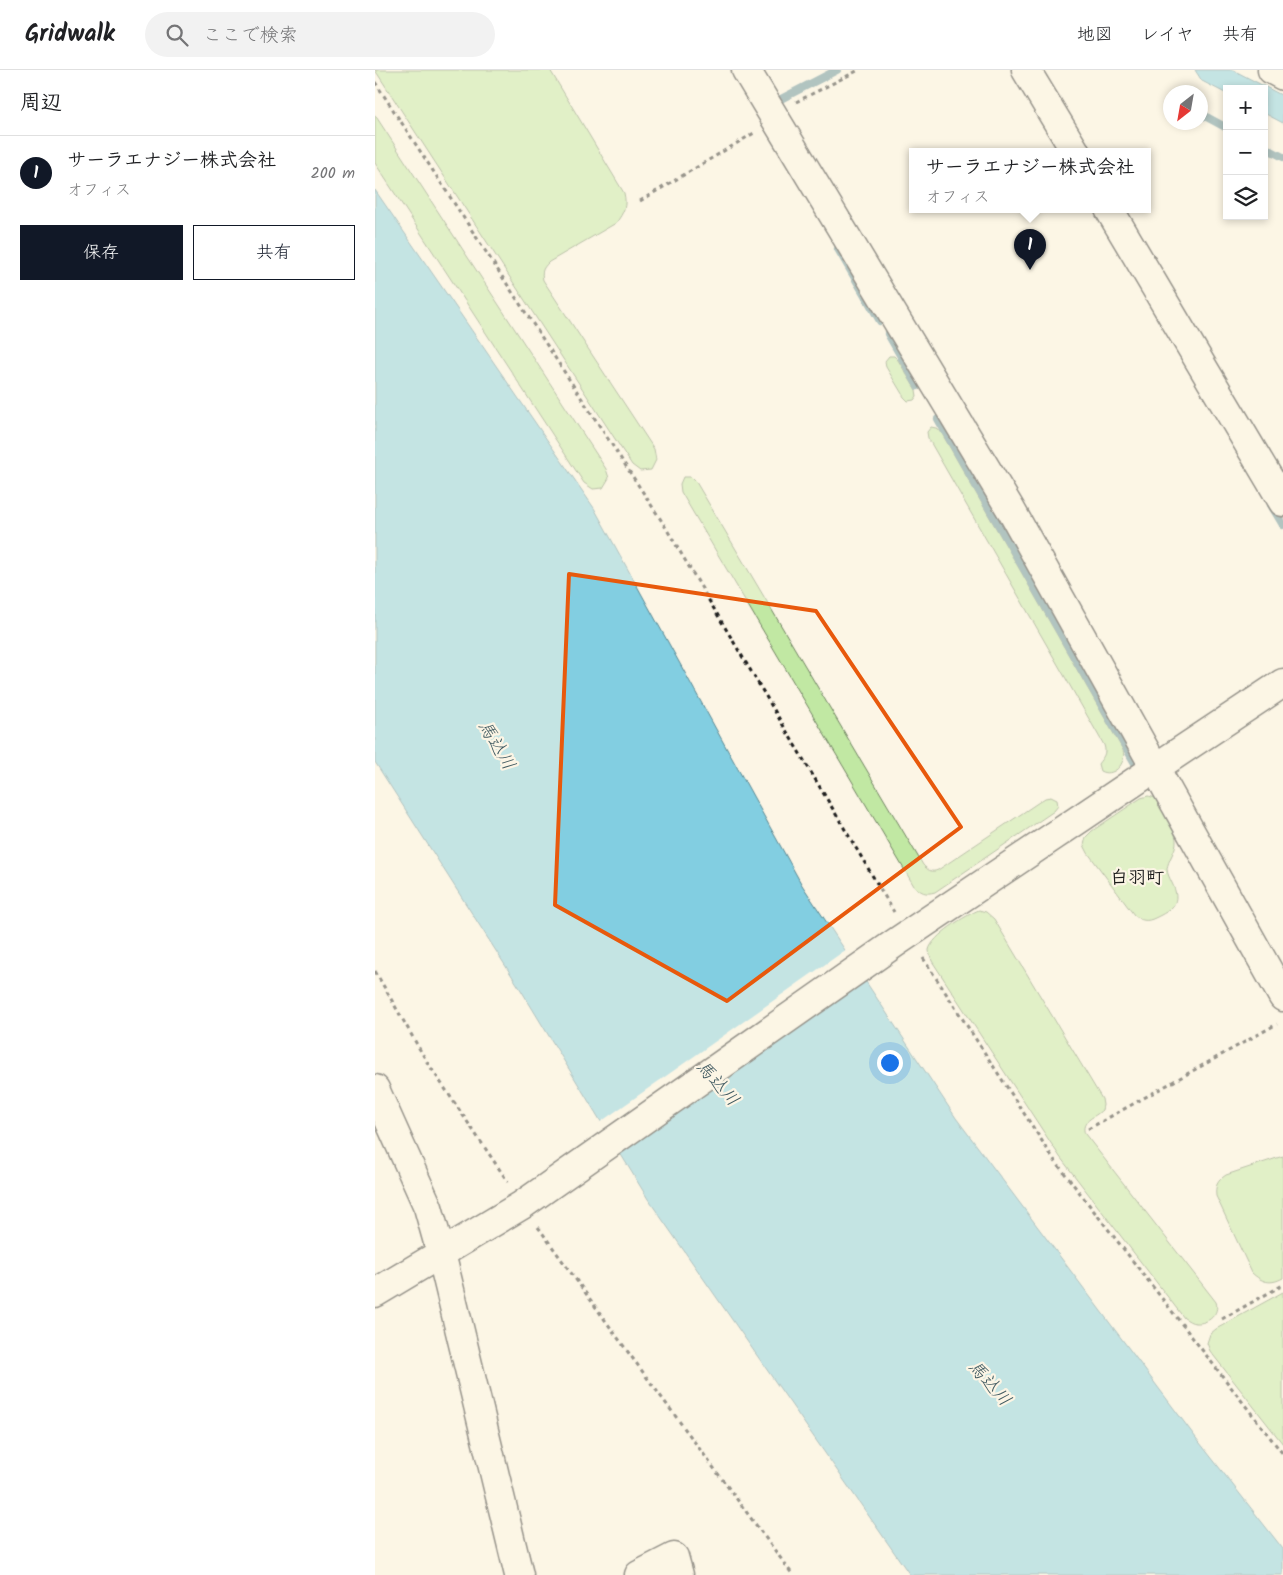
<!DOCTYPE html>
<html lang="ja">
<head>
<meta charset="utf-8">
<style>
	body { margin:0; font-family:Kalam,"Klee One",sans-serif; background:#f2f2f2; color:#202124 }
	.controls { position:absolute; right:15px; top:15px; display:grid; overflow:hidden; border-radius:0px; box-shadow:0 2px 8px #0003 }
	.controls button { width:45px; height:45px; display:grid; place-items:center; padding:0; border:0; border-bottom:1px solid #e0e0e0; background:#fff; color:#202124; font:25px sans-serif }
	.compass { position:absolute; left:788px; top:15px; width:45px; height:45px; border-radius:50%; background:#fff; box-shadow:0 2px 8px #0003; rotate:211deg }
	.you { position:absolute; left:514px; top:992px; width:18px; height:18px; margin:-12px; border:4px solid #fff; border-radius:50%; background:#1a73e8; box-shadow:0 0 0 8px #1a73e833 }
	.badge { display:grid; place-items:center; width:32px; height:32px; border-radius:50%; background:#111827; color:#fff; font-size:16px; font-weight:700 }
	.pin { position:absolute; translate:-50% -41px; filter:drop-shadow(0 1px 2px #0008) }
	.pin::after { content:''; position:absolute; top:26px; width:18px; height:15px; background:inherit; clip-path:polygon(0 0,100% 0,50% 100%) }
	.popup { position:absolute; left:534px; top:78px; width:242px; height:65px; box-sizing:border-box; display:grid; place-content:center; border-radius:0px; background:#fff; filter:drop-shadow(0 1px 4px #0005); font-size:16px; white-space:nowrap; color:#757577 }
	.popup b { font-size:19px; color:#202124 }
	.popup::after { content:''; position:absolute; left:50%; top:100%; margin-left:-10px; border:10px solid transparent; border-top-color:#fff }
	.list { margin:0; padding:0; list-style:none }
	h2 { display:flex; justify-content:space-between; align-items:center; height:65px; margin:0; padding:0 20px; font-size:21px }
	h2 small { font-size:16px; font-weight:400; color:#757577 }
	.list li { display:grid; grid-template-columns:32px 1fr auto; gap:15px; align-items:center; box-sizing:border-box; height:75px; padding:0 20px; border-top:1px solid #e0e0e0 }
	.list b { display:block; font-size:19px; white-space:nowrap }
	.list p { margin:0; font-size:16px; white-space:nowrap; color:#757577 }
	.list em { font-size:16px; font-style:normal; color:#757577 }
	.actions { display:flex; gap:10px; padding:15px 20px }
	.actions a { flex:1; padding:11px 0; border:1px solid #111827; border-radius:0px; text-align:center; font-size:18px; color:#111827 }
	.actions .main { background:#111827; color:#fff }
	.icon { flex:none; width:28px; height:28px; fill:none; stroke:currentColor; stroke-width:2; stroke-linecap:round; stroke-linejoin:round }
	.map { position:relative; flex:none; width:908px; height:1505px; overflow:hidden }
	header { display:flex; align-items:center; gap:30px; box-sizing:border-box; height:70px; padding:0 25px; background:#fff; border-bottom:1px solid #e0e0e0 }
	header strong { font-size:24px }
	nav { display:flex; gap:28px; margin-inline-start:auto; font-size:18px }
	.search { width:350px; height:45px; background:#f2f2f2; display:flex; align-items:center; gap:12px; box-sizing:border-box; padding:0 18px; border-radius:28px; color:#757577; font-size:19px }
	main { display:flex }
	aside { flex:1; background:#fff }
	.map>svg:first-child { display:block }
	.green { fill:#c1e8a3; stroke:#6e8260 }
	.water { fill:#82cee1; stroke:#598792 }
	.pier { fill:#fcf5e5 }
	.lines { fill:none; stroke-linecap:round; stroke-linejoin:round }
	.stream { stroke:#598792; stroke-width:8 }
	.minor-casing { stroke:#1c1c1c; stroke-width:31 }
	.tertiary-casing { stroke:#1c1c1c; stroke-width:31 }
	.path { stroke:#1c1c1c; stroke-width:3; stroke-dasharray:4 4; stroke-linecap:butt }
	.minor { stroke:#fcf5e5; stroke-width:28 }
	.tertiary { stroke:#fcf5e5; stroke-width:28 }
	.marked { fill:none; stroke:#e8590c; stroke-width:4; stroke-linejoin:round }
	.labels { text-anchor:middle; stroke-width:4.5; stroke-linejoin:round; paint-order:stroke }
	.water-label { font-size:18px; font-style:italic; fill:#405a61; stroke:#fcf5e5 }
	.neighbourhood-label { font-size:18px; font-weight:bold; fill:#1c1c1c; stroke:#fcf5e5 }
</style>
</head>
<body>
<header>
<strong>Gridwalk</strong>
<div class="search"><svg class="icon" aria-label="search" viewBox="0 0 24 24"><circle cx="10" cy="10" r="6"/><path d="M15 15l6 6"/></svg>ここで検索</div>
<nav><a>地図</a><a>レイヤ</a><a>共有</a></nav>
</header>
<main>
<aside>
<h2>周辺<small></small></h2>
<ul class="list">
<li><span class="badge">1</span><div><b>サーラエナジー株式会社</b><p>オフィス</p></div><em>200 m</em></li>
</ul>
<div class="actions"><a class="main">保存</a><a>共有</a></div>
</aside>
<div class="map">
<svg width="908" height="1505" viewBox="0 0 908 1505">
	<rect width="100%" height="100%" fill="#fcf5e5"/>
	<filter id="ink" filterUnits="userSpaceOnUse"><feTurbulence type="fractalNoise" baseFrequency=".02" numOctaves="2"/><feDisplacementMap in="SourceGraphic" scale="10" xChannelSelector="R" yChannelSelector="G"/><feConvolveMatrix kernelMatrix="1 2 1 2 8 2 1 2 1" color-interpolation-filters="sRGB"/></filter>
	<g filter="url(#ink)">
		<path class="green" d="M0,0h175l74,123c3,13 0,19 -8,30l-67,39c-6,6 -8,9 -6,18l111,169 2,11 -5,10 -11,1 -8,-6z
			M0,45l231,354 3,9 -6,10 -10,1 -9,-6 -209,-320z
			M514,286h5l4,4 18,30 1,6 -3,4 -6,1 -4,-4 -18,-30 -1,-6z
			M556,357l5,1 5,4 182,318c4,14 -10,28 -23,21l-2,-7c5,-7 9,-10 6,-19l-176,-307 -1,-6z
			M308,407h8l5,5 227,383c5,5 8,8 15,5l107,-72 6,-1 6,3 1,6 -4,5 -119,81c-10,3 -14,0 -21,-6l-233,-394 -1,-8z
			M773,726c1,0 7,2 8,2 8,6 21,35 20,45 -1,9 -8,17 -9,26 0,4 3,10 5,14 10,20 0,27 -17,35 -8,4 -14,3 -21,-3l-46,-62 -4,-8 2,-8 6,-6 49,-33z
			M604,840l7,2 8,7 108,180 1,6 -1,5c-8,8 -22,11 -17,24l131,168c4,12 -8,22 -20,21 -5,0 -8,-3 -12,-5l-124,-161 -128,-196c-1,-4 -3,-7 -3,-11 3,-14 37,-35 50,-40z
			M908,1086v122c-13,7 -21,4 -31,-5l-36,-77c-1,-10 1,-15 10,-21z
			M908,1222v152l-73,-93 -3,-8 3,-9 6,-5z"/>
		<path class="water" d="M820,0h38l50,26v27l-19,-10v-24h-37v5l-25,-13z
			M0,120l219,318 208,377 154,233 240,320 87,111v26h-373l-262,-376 -127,-209 -146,-228z"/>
		<path class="pier" d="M472,879l19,27 -250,175 -17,-28z"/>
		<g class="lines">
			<path class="stream" d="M402,31l60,-31
				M826,44l26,14
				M889,77l19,10
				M463,179l42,72
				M513,264l30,52
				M563,349l198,346
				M896,435l12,20"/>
			<defs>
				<path id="minor" d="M371,0l265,440 272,487
					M651,0l49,81
					M897,0l11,6
					M734,139l174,293
					M0,1019l53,118 13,46 78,322
					M0,1223l147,-88 373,-262 260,-175
					M264,1505l35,-18 5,18"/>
				<path id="tertiary" d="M780,698l128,-85"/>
			</defs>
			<use href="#minor" class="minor-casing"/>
			<use href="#tertiary" class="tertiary-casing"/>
			<path class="path" d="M0,12l288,441 231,389
				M421,32l63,-32
				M265,131l114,-68
				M548,888l132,203 228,293
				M0,901l52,91 81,120
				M713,1059l189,-105
				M163,1157l90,125 165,223
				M847,1249l61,-34"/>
			<use href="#minor" class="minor"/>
			<use href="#tertiary" class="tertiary"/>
		</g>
	</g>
	<path d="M0 0H908V1505H0ZM194,504l247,37 145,216 -234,174 -172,-96z" fill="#fcf5e5" fill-opacity=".55" fill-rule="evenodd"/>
	<path class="marked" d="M194,504l247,37 145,216 -234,174 -172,-96z"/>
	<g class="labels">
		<g class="water-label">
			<text transform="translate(122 675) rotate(59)" y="6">馬込川</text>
			<text transform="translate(343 1013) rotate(48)" y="6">馬込川</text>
			<text transform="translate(615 1313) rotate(48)" y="6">馬込川</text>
		</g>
		<g class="neighbourhood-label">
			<text x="762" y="813">白羽町</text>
		</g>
	</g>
</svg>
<div class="controls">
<button>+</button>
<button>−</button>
<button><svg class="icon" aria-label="layers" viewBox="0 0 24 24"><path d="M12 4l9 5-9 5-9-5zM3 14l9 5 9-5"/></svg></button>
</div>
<svg class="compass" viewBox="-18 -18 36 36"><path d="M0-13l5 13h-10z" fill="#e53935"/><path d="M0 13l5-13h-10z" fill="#757577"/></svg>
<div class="you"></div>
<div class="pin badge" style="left:655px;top:200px">1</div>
<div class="popup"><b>サーラエナジー株式会社</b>オフィス</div>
</div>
</main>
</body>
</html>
